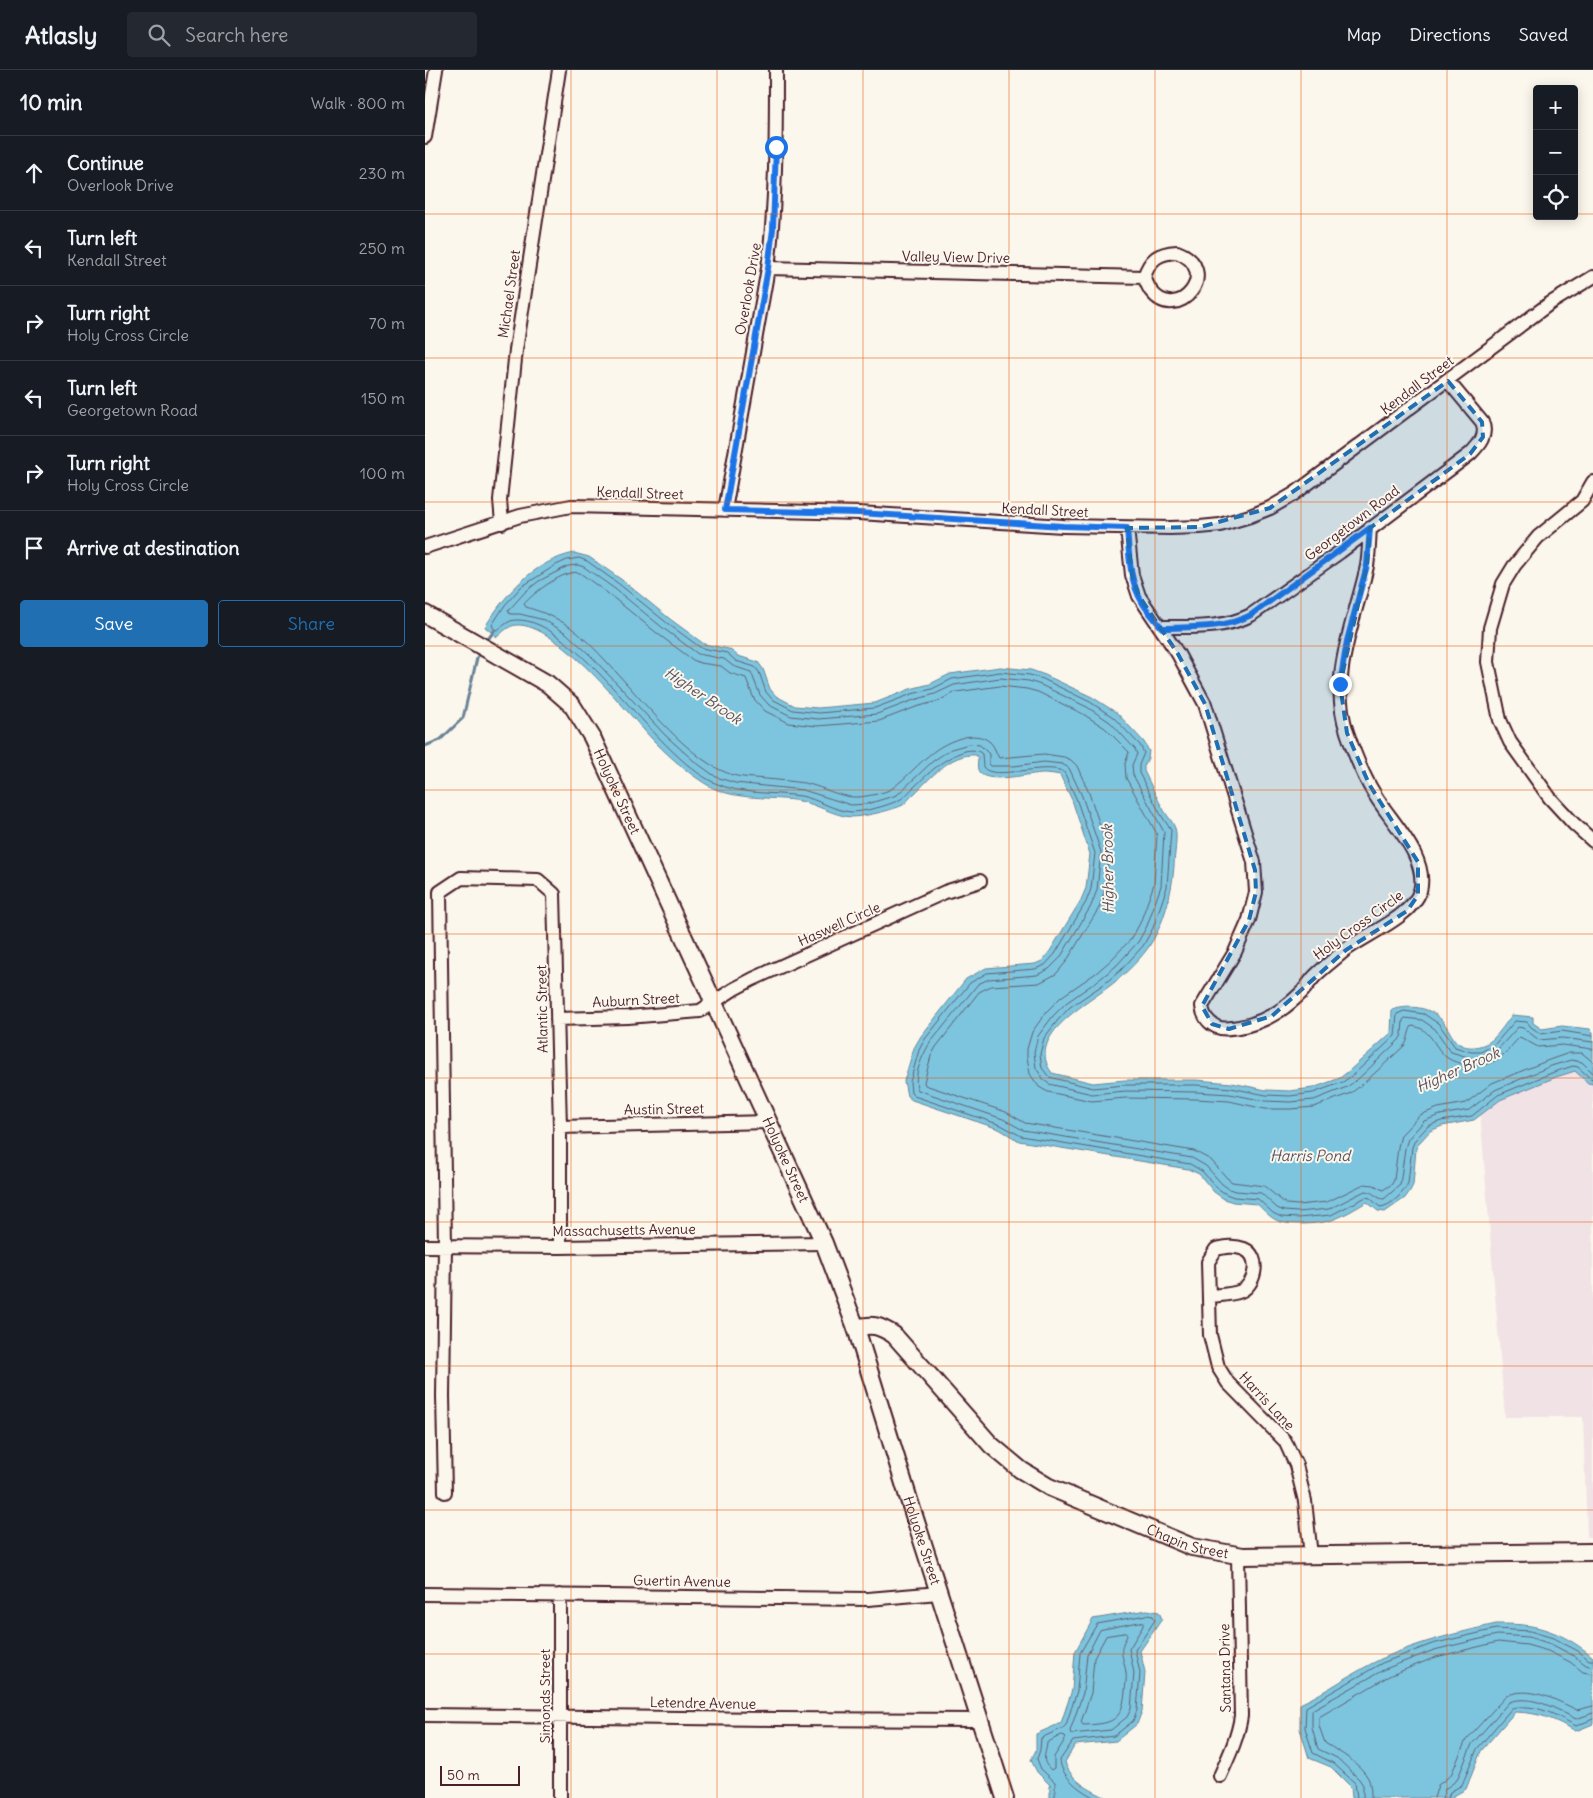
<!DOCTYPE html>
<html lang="en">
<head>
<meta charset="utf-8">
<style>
	body { margin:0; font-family:Delius,sans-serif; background:#242831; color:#f1f3f6 }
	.controls { position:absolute; right:15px; top:15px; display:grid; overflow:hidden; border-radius:5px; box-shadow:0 2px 12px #0003 }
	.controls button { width:45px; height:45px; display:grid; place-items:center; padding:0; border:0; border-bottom:1px solid #363941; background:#171b24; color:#f1f3f6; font:25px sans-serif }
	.scale { position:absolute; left:15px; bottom:12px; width:80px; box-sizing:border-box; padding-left:5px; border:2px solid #4a1f2b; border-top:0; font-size:14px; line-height:18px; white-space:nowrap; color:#4a1f2b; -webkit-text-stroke:4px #fbf7ec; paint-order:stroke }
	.stop { position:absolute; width:15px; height:15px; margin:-11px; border:4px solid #1a73e8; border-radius:50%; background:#fff }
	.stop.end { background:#1a73e8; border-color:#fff; box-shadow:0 1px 5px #0008 }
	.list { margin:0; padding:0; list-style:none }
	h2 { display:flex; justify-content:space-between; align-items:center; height:65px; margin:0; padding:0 20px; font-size:21px }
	h2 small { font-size:16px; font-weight:400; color:#9ea1a6 }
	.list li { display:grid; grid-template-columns:32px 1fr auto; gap:15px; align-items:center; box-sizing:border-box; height:75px; padding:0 20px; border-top:1px solid #363941 }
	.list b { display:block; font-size:19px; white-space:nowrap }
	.list p { margin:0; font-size:16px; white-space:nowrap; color:#9ea1a6 }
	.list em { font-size:16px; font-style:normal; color:#9ea1a6 }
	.actions { display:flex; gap:10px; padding:15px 20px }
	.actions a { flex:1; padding:11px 0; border:1px solid #1f6fb2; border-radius:5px; text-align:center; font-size:18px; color:#1f6fb2 }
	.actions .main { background:#1f6fb2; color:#fff }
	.icon { flex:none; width:28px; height:28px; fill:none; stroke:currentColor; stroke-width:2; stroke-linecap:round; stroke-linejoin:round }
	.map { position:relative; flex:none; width:1168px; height:1728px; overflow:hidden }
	header { display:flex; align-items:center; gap:30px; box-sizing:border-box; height:70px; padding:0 25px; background:#171b24; border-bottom:1px solid #363941 }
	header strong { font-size:24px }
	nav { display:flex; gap:28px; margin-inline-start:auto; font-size:18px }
	.search { width:350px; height:45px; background:#242831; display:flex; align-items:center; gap:12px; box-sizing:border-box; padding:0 18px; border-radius:5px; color:#9ea1a6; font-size:19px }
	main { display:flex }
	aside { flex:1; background:#171b24 }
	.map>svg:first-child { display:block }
	.built { fill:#f1e2e6 }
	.water { fill:#7dc5de; stroke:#698396 }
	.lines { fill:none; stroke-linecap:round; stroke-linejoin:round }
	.shore { stroke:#5e6173; stroke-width:1 }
	.stream { stroke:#698396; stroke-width:3 }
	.minor-casing { stroke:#4a1f2b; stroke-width:16 }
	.major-casing { stroke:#4a1f2b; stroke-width:20 }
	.minor { stroke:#fbf7ec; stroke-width:12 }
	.major { stroke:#fbf7ec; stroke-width:16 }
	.route { stroke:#1a73e8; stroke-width:6 }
	.marked { fill:#1f6fb2; fill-opacity:0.2; stroke:#1f6fb2; stroke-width:4; stroke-dasharray:10 6; stroke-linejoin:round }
	.grid { fill:none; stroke:#e8590c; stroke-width:1; stroke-opacity:0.55 }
	.labels { text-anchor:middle; stroke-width:4; stroke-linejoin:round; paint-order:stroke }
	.street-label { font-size:14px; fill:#4a1f2b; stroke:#fbf7ec }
	.water-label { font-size:15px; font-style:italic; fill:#595161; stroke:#fbf7ec }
</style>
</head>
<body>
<header>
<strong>Atlasly</strong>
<div class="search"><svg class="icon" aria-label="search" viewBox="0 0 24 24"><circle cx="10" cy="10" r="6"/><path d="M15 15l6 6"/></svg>Search here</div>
<nav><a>Map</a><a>Directions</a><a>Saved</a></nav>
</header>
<main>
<aside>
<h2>10 min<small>Walk · 800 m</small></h2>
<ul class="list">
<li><svg class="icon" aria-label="ahead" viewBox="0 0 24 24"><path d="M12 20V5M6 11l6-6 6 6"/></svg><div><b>Continue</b><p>Overlook Drive</p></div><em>230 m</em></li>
<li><svg class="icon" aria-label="left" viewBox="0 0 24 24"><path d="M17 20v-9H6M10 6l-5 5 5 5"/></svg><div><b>Turn left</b><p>Kendall Street</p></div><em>250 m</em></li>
<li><svg class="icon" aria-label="right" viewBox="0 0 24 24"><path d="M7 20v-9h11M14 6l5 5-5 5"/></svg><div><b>Turn right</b><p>Holy Cross Circle</p></div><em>70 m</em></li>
<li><svg class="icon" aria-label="left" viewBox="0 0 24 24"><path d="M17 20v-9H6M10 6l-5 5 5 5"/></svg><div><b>Turn left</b><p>Georgetown Road</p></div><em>150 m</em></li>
<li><svg class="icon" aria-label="right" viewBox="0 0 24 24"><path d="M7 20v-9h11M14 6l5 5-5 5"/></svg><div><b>Turn right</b><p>Holy Cross Circle</p></div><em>100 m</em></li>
<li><svg class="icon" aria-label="arrive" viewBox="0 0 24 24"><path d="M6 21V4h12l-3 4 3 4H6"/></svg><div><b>Arrive at destination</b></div></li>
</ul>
<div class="actions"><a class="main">Save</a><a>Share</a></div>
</aside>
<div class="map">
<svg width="1168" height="1728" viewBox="0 0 1168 1728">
	<rect width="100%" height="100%" fill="#fbf7ec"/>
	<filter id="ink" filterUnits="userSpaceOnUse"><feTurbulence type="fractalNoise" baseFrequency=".02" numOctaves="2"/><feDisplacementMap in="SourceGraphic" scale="10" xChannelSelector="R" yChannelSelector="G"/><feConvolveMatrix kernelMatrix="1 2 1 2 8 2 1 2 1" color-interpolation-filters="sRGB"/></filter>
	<g filter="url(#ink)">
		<path class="built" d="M1139,994l29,16v457h-6l-4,-120h-78l-25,-305 13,-9z"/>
		<path class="water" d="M149,483l15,4 33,23 48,39 34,25 25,5 9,7 20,6 5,7 7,20 6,7 19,10 23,2 57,-5 35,-14 20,-5 20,-10 50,-7 31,3 14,5 47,22 25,16 27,29 5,9 -1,7 -4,8v5c7,14 13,28 21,41 3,5 8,10 10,16 3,7 -1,29 -1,38 -2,27 -10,59 -26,82 -11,15 -27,30 -41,40 -23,18 -82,49 -55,85l41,10 32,-3h71l36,3 34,7 24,1 23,-3 27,-10 10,-8 41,-37 1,-23c18,-6 41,-3 52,13 5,6 8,15 13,19 10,9 27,5 36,-3 7,-7 13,-16 19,-24l21,2v6l9,6 20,-3 28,3 3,3v52l-5,-1 -13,-12 -19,6 -56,23 -26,20 -32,6 -12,5 -11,12 -3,6 -3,36 -3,6 -5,7 -20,14 -7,-1 -11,-9c-11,6 -23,14 -35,18 -11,4 -43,6 -54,1 -9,-4 -14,-11 -21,-17l-24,-2 -9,-3 -10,-7 -15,-18 -11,-5 -169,-28 -20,-12 -87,-29 -5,-4 -3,-15 10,-33 7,-12 45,-57 20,-11 49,-4 7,-3 8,-10 31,-51 5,-12 4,-34 -18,-54 -12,-25c-5,-1 -11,-2 -16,-2 -14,0 -54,11 -64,0 -4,-4 -2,-10 -2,-15l-2,-3c-26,-2 -45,23 -62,39 -4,3 -7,8 -11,11 -10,5 -40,12 -52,12 -16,-1 -35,-13 -51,-16 -29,-5 -62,0 -89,-14 -20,-11 -40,-29 -56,-45 -28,-29 -98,-120 -139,-117 -8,1 -13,7 -19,12l-12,-10c21,-34 48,-65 89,-74z
			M722,1540l12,2 3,7 -22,32 5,21 -3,39 -5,13 -21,17 -41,4 -10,17c6,19 25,28 42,36h-57v-13l-13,-13 -6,-12 5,-10v-16l25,-11 11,-33 3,-38 18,-33z
			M1071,1554c11,0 24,0 35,2 23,4 45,16 62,31v67l-17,7c-23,-12 -34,-18 -61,-19l-34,39 -15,38 -16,9h-98l-1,-11 -20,-20 -22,-9 -9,-29v-25c28,-13 53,-32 81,-45 37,-17 76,-26 115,-35z"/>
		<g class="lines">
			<path class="shore" d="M1168,966l-31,-5 -21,3 -10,-7 -4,-5 -12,-1 -20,23 -14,8h-10l-16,-5 -16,-23 -15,-10 -20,-3 -7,3 -2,22 -41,38 -11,8 -30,11 -23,3 -24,-1 -35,-7 -35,-3h-71l-32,3 -44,-11 -7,-9 -2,-14 4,-16 14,-18 12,-13 34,-23 17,-14 22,-24 10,-18 14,-41 4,-57 -10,-15 -22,-42v-8l5,-12 -4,-8 -27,-28 -23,-15 -47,-23 -13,-4 -30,-3 -48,7 -20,10 -20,5 -37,14 -56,5 -26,-3 -21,-11 -6,-7 -7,-20 -4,-5 -19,-6 -9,-8 -26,-5 -34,-25 -48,-39 -32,-23 -8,-3 -12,2 -11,5 -35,22 -16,18 -13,20 2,4 3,1c7,-4 11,-10 19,-10 59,-3 139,136 199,163 26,12 57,9 86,13 16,3 34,15 50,16 13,0 36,-6 48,-12 5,-2 10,-8 14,-12 16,-15 30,-30 52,-37 6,-1 12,-2 17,3l1,13c10,15 63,-6 81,5l12,26 19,55 -4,36 -5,13 -31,52 -10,11 -10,4 -48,4 -17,10 -45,56 -6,11 -9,32 1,11 3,3 87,29 20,11 169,28 12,7 15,17 9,6 8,3 24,2 15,14 8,4 17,1 33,-3 35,-18 4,1 10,9c11,-1 24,-14 28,-24l4,-36 3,-7 13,-14 13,-5 31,-5 26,-21 56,-23 19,-6 5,1 12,11 3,1
				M1168,972l-31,-4 -23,2 -16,-12 -5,-1 -20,22 -15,9h-12l-20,-6 -16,-23 -13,-9 -17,-2 -2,2 -1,15 -3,5 -41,39 -11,8 -33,13 -24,2 -25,-1 -35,-7 -34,-2 -70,-1 -34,3 -43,-10 -5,-4 -8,-12 -2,-16 4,-16 15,-20 13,-13 34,-24 16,-13 22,-24 9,-16 14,-40 3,-54 -31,-57 -1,-10 5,-11 -2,-5 -25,-27 -23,-15 -46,-22 -12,-4 -29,-3 -46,7 -19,9 -21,6 -37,14 -59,5 -27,-3 -22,-11 -9,-10 -9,-23 -18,-6 -9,-7 -26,-5 -35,-26 -48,-39 -31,-22 -6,-2 -10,1 -29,15 -14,11 -17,19 2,3h10l24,6 22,13 24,22 75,80 29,26 22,16 19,6 68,7 48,15 16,-1 30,-9 36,-34 18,-12 18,-5 11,1 9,9v10l2,2h23l30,-4 18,2 7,4 13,28 19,56 -4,38 -6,16 -31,52 -11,11 -12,6 -48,4 -11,5 -48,59c-7,11 -18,34 -12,47l85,29 20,11 169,28 14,8 16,18 7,5 7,2 25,2 16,15 7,3 14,1 31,-3 36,-18c8,0 12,8 19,8l16,-14 5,-37 3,-9 16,-18 16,-6 29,-5 26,-20 56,-24 20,-6 11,2 11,11
				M1168,979l-31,-4 -24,2 -18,-10c-6,5 -10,12 -16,17 -13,12 -28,14 -44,9 -5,-1 -10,-3 -14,-6 -13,-11 -15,-29 -34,-31 -4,5 -3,14 -8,20l-41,38 -12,9 -37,14 -23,2h-26l-36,-8 -33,-2 -70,-1 -34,3 -44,-9 -9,-5 -9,-13 -3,-17v-8l5,-17 15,-21 14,-14 35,-24 15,-13 21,-22 8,-15 14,-39 3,-50 -31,-56 -1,-14 4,-12 -24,-24 -22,-14 -45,-22 -11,-3 -27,-3 -44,6 -18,9 -22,6 -37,14 -62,5 -28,-3 -24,-12 -11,-12 -8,-21 -16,-5 -9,-7 -21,-3 -7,-3 -35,-26 -48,-39 -30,-22c-14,-5 -47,20 -56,31l2,3c16,5 30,10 44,20 48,35 115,144 173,150 20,2 41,3 61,6 21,4 40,18 62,13 8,-1 22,-4 28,-9 24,-19 36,-40 67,-49 10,-3 21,-3 29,4 5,5 6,11 9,16l45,-4 20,3 7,3 6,6 12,27 19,56 1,7 -5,36 -5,16 -33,54 -10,12 -17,9 -48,3 -12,6 -43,55 -5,9 -7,26 1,3 81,27 19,11 169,28 17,9 16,18 5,4 32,4 22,18 12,1 29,-3 37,-18 10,1 9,5 9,-6 2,-4 4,-33 3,-12 19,-20 18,-7 28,-5 26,-20 57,-23 20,-7h13l11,9
				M715,1552l3,1v3l-14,23 5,24 -3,36 -4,8 -16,13 -40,4 -1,-3 13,-38 4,-38 13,-25z
				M701,1563l1,3c-10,16 -3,21 -1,37 1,6 -1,13 -1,19 -3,30 -14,32 -42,33l-2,-3 10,-29 3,-35 12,-22z
				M637,1665l3,1 1,2 -12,19v11l-3,2c-11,-10 -5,-15 -4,-27z
				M630,1728v-16l-14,-13 -4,-10 3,-9 1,-12 22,-10 3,-3 11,-34 3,-38 17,-29 49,-9 7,1 2,4 -20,30 5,23 -3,37 -4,11 -19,15 -41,5 -13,19c1,17 21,31 35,38
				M932,1728l-2,-15 -22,-20 -20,-10 -8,-25 1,-21 76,-44 50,-19 64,-15 34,2 23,7 25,13 11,9h4
				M938,1728v-13l-4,-6 -22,-21 -19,-9 -6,-22v-17l73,-41 49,-19 63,-15 32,2 22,7 23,12 12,9 7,2
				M946,1728c0,-6 0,-14 -3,-20 -8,-15 -29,-26 -43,-35l-6,-17v-9l70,-41 47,-19 62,-15 29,3 21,6 22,11 13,10 10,2
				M1009,1728l4,-13 13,-10 15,-35 40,-44c23,-11 50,4 71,14l16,-4
				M1017,1728l3,-9 12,-9 15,-36 37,-42c23,-8 47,7 67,17l17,-6
				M1023,1728l2,-6 12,-7 15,-36 35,-41c24,-5 44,7 64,18l17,-7"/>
			<path class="stream" d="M61,572l8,-11
				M0,676l15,-6 23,-22 14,-60 3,-7"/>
			<defs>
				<path id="minor" d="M0,67l11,-67
					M752,182c46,17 1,74 -26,39 -3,-4 -5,-10 -7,-14 6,-18 14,-24 33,-25z
					M343,198l376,9
					M1168,412l-11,19 -44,36 -24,29 -11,18 -13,44 -2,34 12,58 10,22 40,56 24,26 19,17
					M300,440l43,-242c8,-66 8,-132 8,-198
					M77,453l-2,-23 16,-150 43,-280
					M702,458l5,47 7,21 39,58 27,50 49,158 2,30 -7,28 -14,32 -33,54c1,9 6,17 15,21 7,3 14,1 22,0 25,-4 44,-16 62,-34 5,-5 9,-12 14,-17 9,-9 20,-17 29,-25 21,-16 69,-35 76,-60 9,-34 -29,-69 -45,-96 -12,-19 -21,-42 -28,-63 -19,-57 8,-110 20,-166 2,-12 2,-25 3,-38
					M0,477l95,-31 51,-10 288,7 204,13 107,2 30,-1 20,-2 30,-9 20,-8 24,-14 255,-190 44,-27
					M737,557c30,0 61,2 89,-12l89,-63 130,-98c9,-9 18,-19 12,-32l-34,-41
					M132,949l71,-2 72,-6 34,-22 19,-10 192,-87 35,-11
					M135,1057l209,-5
					M0,1176l135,1 264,-4
					M784,1226c10,-1 23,-1 32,-5 15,-7 20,-35 3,-42 -10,-4 -19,-2 -28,0l-8,13 2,73 8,32 10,16 57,58 11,24 9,36 6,55
					M20,1422l-2,-96 2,-150 -5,-354 21,-14 77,2 16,14 6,233v120
					M0,1524l443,5 71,-6
					M135,1525v203
					M0,1645l350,4 205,1
					M795,1706c9,-20 18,-39 21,-60l-3,-160"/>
				<g id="major">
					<path id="s1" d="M0,544l123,70 24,21 20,32 232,506 32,85 54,175 95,295"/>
					<path id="s2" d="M431,1258c16,-5 24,-2 38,7l97,110 30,25 28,17 143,60 51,9 350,-4"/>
				</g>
			</defs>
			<use href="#minor" class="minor-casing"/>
			<use href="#major" class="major-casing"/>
			<use href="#minor" class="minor"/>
			<use href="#major" class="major"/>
		</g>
	</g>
	<g class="lines" filter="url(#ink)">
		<path class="route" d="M351,77l-3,82 -5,39 -43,242 134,3 204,13 64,2c2,24 2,53 15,74 5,9 13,17 20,26 30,-1 62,1 89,-13l119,-87 -3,37 -20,76 -7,43"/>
	</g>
	<path class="marked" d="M1023,311l34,41 1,15 -13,17 -100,74 -3,37 -27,119 7,49 22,51 49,78v33l-11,16 -61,39 -74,66 -43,13 -17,-5 -10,-18 47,-86 7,-28 -1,-22 -50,-166 -27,-50 -39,-58 -7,-21 -5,-47 73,-1 70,-19z"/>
	<path class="grid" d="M146,0v1728M292,0v1728M438,0v1728M584,0v1728M730,0v1728M876,0v1728M1022,0v1728M0,144h1112M1149,144h19M0,288h1168M0,432h1168M0,576h1168M0,720h1168M0,864h1168M0,1008h1168M0,1152h1168M0,1296h1168M0,1440h1168M0,1584h1168"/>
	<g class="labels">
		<g class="street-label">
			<text transform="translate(531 187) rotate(1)" y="5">Valley View Drive</text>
			<text transform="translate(323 219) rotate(-80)" y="5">Overlook Drive</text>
			<text transform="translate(84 224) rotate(-82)" y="5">Michael Street</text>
			<text transform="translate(992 315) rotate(-37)" y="5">Kendall Street</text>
			<text transform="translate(215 423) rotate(2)" y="5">Kendall Street</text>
			<text transform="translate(620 440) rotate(3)" y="5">Kendall Street</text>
			<text transform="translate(927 453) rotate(-37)" y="5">Georgetown Road</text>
			<text dy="5" stroke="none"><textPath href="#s1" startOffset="271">Holyoke Street</textPath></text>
			<text transform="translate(414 854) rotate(-24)" y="5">Haswell Circle</text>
			<text transform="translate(933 855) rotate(-36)" y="5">Holy Cross Circle</text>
			<text transform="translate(211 930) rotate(-3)" y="5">Auburn Street</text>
			<text transform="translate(117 939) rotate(-91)" y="5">Atlantic Street</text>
			<text transform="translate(239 1039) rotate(-1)" y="5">Austin Street</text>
			<text dy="5" stroke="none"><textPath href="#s1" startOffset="676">Holyoke Street</textPath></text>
			<text transform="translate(199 1160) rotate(-1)" y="5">Massachusetts Avenue</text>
			<text transform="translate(842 1331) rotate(47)" y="5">Harris Lane</text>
			<text dy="5" stroke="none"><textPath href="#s1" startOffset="1081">Holyoke Street</textPath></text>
			<text dy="5" stroke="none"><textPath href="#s2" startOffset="408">Chapin Street</textPath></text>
			<text transform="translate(257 1511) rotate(1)" y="5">Guertin Avenue</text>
			<text transform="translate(800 1598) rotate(-91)" y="5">Santana Drive</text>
			<text transform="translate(120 1626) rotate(-90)" y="5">Simonds Street</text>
			<text transform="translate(278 1633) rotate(1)" y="5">Letendre Avenue</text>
		</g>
		<g class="water-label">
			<text transform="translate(278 626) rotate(34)" y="5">Higher Brook</text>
			<text transform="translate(683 799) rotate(-91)" y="5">Higher Brook</text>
			<text transform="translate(1033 1000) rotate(-24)" y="5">Higher Brook</text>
			<text x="885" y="1091">Harris Pond</text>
		</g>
	</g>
</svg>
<div class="controls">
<button>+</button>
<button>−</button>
<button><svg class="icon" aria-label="locate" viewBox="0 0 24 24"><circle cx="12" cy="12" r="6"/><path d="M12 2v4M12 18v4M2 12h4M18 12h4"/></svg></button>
</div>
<div class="scale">50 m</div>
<div class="stop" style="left:351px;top:77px"></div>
<div class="stop end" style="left:915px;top:614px"></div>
</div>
</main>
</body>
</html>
